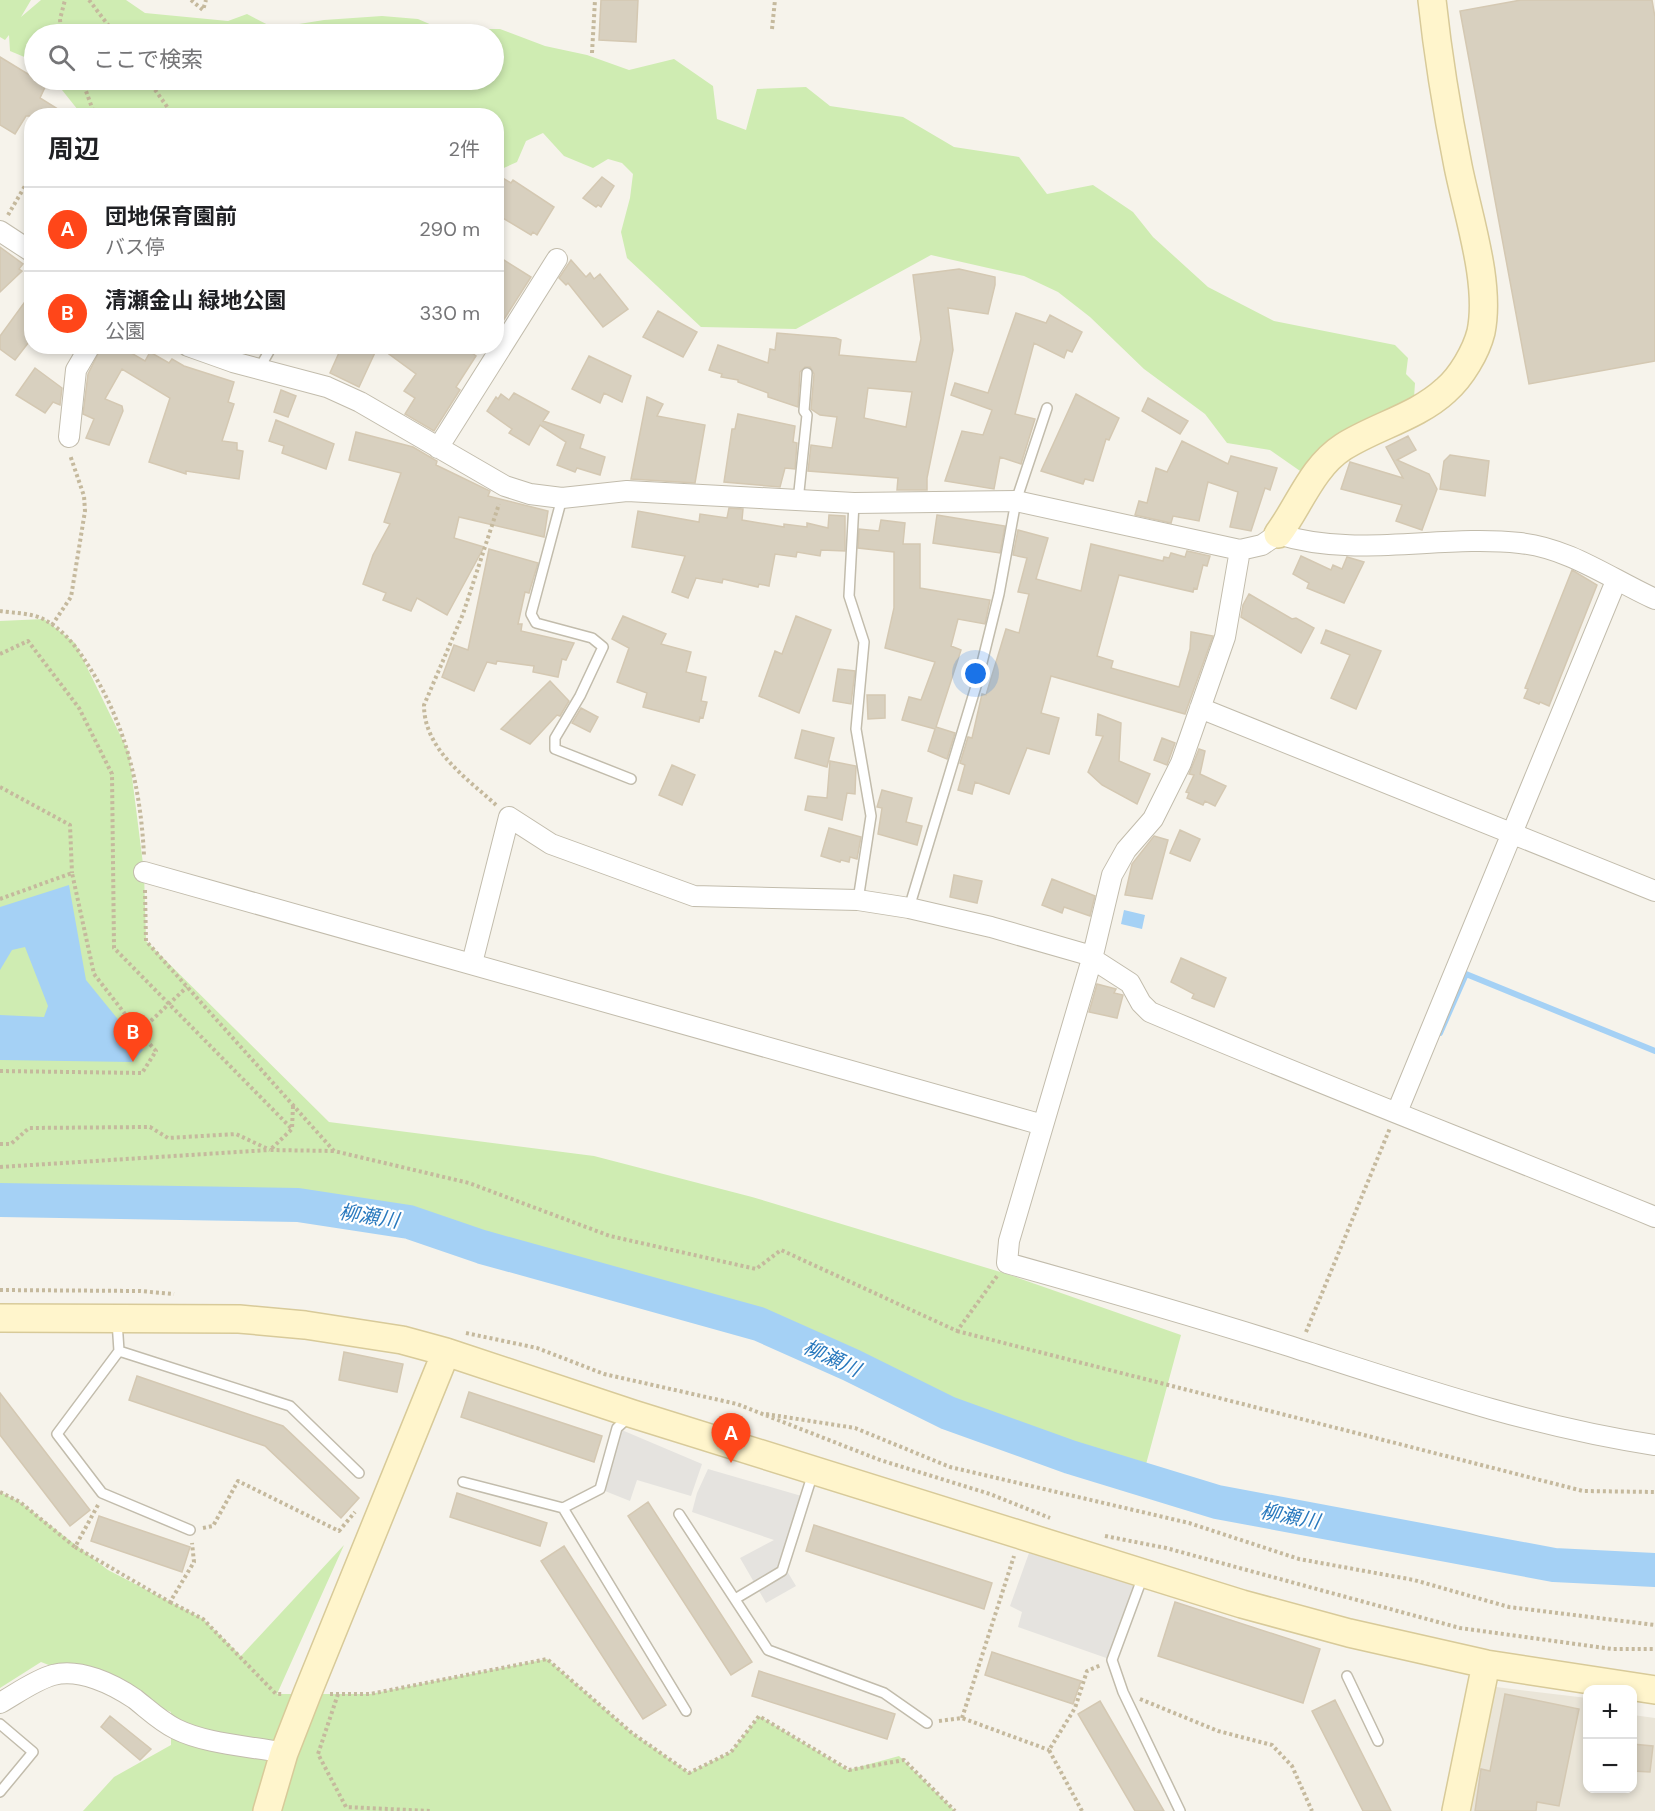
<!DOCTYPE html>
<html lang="ja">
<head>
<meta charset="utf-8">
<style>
	body { margin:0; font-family:"DM Sans","Noto Sans JP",sans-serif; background:#f6f6f6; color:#202124 }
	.controls { position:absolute; right:18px; bottom:18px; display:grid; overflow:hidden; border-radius:12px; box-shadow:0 3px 9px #0003 }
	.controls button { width:54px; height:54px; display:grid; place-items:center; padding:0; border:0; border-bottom:2px solid #e0e0e0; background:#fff; color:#202124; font:30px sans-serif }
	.you { position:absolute; left:976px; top:674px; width:21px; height:21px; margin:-15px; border:4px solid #fff; border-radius:50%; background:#1a73e8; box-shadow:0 0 0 9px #1a73e833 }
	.badge { display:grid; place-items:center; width:39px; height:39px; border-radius:50%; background:#ff4619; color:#fff; font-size:20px; font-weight:700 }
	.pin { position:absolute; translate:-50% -50px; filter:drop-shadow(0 2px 3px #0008) }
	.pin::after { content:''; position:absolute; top:32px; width:21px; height:18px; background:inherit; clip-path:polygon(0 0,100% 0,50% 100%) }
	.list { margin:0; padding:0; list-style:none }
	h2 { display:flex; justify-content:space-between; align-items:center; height:78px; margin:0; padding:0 24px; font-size:26px }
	h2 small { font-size:20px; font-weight:400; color:#757577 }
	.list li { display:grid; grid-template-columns:39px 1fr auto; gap:18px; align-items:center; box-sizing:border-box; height:84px; padding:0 24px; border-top:2px solid #e0e0e0 }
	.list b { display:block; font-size:22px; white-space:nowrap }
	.list p { margin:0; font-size:20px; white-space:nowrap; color:#757577 }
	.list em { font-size:20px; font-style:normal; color:#757577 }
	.icon { flex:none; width:33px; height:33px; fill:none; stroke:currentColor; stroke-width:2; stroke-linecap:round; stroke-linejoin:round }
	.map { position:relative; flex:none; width:1655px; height:1811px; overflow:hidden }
	.search { position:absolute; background:#fff; box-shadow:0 3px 9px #0003; left:24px; top:24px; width:480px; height:66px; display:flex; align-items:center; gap:15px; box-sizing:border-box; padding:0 21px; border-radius:33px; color:#757577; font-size:22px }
	.panel { position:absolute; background:#fff; box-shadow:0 3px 9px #0003; left:24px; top:108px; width:480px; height:246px; border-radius:24px }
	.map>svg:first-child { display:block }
	.residential { fill:#eae5d8 }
	.green { fill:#cfecb2 }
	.parking { fill:#e5e3df }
	.water { fill:#a5d1f5 }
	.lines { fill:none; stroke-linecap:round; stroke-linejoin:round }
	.stream { stroke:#a5d1f5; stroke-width:6 }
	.river { stroke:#a5d1f5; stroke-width:34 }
	.building { fill:#d8d0bf; stroke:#d4c8b2; stroke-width:1.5; fill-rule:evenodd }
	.lane-casing { stroke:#c2bcac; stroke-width:12 }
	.street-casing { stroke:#c2bcac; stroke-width:22 }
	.secondary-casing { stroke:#d8ca99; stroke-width:30 }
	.path { stroke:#c5b99d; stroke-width:4; stroke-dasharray:3 3; stroke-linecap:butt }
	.lane { stroke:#fff; stroke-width:9 }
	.street { stroke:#fff; stroke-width:20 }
	.secondary { stroke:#fff5cc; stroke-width:27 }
	.labels { text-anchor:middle; stroke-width:4.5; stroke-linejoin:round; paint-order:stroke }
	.water-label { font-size:20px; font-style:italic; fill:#2979be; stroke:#fff }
</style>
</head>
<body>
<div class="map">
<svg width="1655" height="1811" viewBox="0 0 1655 1811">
	<rect width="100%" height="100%" fill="#f6f3eb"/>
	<path class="residential" d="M1496,1687l91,11 1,90h44l1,-73 22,3v93h-186z"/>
	<path class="green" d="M0,0h31l-10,17 20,-17h85l19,13 83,8 19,-7 27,14 50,-8 58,-4 36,3 23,10h59l45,17 42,9 42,15 45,-11 39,27 4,33 29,11 11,-41 49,-2 24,19 73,11 51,30 65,10 28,37 46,-9 40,27 20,25 55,50 66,34 121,24 13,13 -2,16 9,9 -1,15c-42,18 -75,46 -111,75l-33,-23 -43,-7 -22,-29 -61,-45 -54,-52 -32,-25 -34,-16 -93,-21 -135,74 -95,-2 -74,-69 -6,-26 9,-34 3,-24 -11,-11 -14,-4 -15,9 -29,-12 -21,-23 -17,8 -9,21 -20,9 -1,-55h-193l-8,-3 -8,3 -205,-1 -28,-35h440v-46h-460v27l-24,-10 -1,-16 -4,5 -5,-3z
		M44,619l31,24 54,110 15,119 2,69 183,181 265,34 158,41 255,77 174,61 -39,144 -383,-155 -350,-102 -111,-17 -298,-1v-583z
		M0,1492l20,10 88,68 95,49 38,37 103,-111 -67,149h93l177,-35 85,74 57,40 42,-21 28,-36 89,54 51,-14 56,55h-872l31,-34 57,-32v-33l-130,-50 -41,26z"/>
	<path class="parking" d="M617,1428l85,36 -11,32 -54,-16 -7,21 -30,-12z
		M708,1469l97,28 -21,69 12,20 -30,17 -26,-45 34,-18 -82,-28 5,-19z
		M1029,1553l109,33 -26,74 -94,-33 4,-15 -12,-6z"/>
	<path class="water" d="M69,885l17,95 57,70 -11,12 -132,-2v-45l44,2 4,-11 -23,-59 -13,3 -12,20v-63z
		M1124,910l21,5 -3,14 -21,-5z"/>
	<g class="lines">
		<path class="stream" d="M1440,1033l26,-59 189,77"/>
		<path class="river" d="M0,1200l298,5 111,17 73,25 277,77 92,41 97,48 122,44 147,45 337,63 101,5"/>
	</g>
	<path class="building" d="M601,0h37l-2,42 -37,-2z
		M1521,0h131l3,17v344l-126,23 -69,-373z
		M0,57l46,28 -6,13 29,18h-43l-11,18 -15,-9z
		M496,174l15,9 2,-3 41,27 -17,28 -4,-3 -2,3 -35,-21z
		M602,177l12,9 -13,21 -3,-2 -2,2 -13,-9z
		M0,247l23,17 -4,5 3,2 -22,21z
		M496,255l35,22 -35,55z
		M571,260l15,17 4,-4 4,6 6,-5 28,35 -25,18 -35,-44 -2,2 -7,-7z
		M959,269l36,8v8l-7,29 -40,-6 5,42 -26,128v12h-30l1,-12 -90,-7 3,-26 21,3 5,-31 -17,-2 -9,-6 3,-35 -4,-7h-5l-5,5 -2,35 -30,-10v-4l-30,-11v-2l-17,-3 1,-3 -13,-4 9,-25 50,18 2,-14 5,1 2,-17 59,5 5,2 -2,15 77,7 5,-23 -8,-64zM868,388l44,4 -6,35 -42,-9z
		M32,292v46l-17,22 -15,-11v-13z
		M658,311l39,21 -14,25 -40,-20z
		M1016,313l30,10 4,-8 32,17 -10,20 -5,-2 -3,8 -30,-15 -19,71 20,5 -14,45 -21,-7 -6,32 -49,-8 17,-50 21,4 9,-25 -41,-15 4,-12 33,10z
		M102,346h17l26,15 5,-9 19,11 3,-4 12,7 50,16 -6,20 6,2 -12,37 15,2v7l6,1 -4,28 -53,-8v3l-37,-12 21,-64 -48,-29 -17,30 17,7 1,5 -14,34 -23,-7 8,-19 -11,-5 5,-40z
		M342,346h36l-19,41 -29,-14z
		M378,346h84l14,10 -20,31 4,3 -26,41 -29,-17 10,-16 -11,-7 12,-17z
		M589,356l42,20 -9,26 -18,-9 -4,10 -28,-14z
		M35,368l27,20 -2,17 -7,-3 -8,11 -29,-18z
		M281,390l15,6 -8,21 -14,-5z
		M514,393l35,19 -6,9 41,14 -4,13 25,9 -5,18 -23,-7 -2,4 -18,-7 9,-23 -26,-17 -11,20 -20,-12 3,-4 -25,-18 9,-14 2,2 3,-5 8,6z
		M1076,394l43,24 -10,22 -3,-1 -13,42 -8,-2 -2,5 -42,-13z
		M647,397l16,7 -6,12 48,9 -10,58 -64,-4z
		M1148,398l40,23 -8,13 -38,-23z
		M738,414l57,12 -2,16 4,1 -2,26 -10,-1 -5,19 -56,-5 8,-53h3z
		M276,420l58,24 -8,25 -44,-16 2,-7 -15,-5z
		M356,432l57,15 24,14 -1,4 54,26 -2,5 60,15 -4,26 -85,-20 -5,21 30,9 -37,68 -30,-17 -6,13 -28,-11 3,-7 -23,-9 10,-29 17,-31 -6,-2 17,-49 -52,-13z
		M1408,436l8,14 -19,10 32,14 8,15 -15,41 -26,-9 6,-16 -61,-16 9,-27 53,16 -17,-31z
		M1182,441l46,23 3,-8 46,12 -7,22 -5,-2 -14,43 -21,-4 8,-35 -30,-10 -9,39 -26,-5 -2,7 -36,-8 4,-14 8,2 9,-35 11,4z
		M1450,455l39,6 -4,35 -45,-7 4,-28z
		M729,508l14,1 -1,11 42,7v-3l23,3v-4l21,5 1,-13 16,1v35l-24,-1 -1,6 -23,-4 -1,5 -21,-3 -6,32 -10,-2 -1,3 -35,-8 -1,4 -26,-5 -8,20 -16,-6 13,-36 -53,-9 6,-36 61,11 1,-8 27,4z
		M937,515l68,11 -5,27 -67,-10z
		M881,520l24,3 -2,21h17v44l70,12 -5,24 -27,-5 -7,27 10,4 -25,77 19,6 -8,26 -19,-8 7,-22 -33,-9 7,-23 12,3 14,-38 -50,-14 9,-40v-56l-36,-4 1,-19 20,2z
		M1018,530l30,8 -12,41 45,12 10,-47 72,17 1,-4 5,1 2,-5 14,4 2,-6 23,5 -3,10 -4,-1 -6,24 -3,-1 -1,4 -74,-17 -22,81 16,5 -2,7 68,19 11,-38 1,-17 22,4 -28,78 -134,-38 -10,37 18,5 -10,36 -22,-6 -18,46 -34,-12 -3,12 -14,-4 7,-25 -5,-2 8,-26 4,1 10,-44 4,1 20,-66 13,4 10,-39 -11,-2 9,-34 -14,-3z
		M489,549l49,14 -9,30 -4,-1 -7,32h4l-1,7 53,12 -8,17 -4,-1 -4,18 -25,-5 1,-6 -37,-5 -1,3 -9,-2 -13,29 -32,-14 12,-32 14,5z
		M1301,556l30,14 2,-5 9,4 5,-12 17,5 -20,41 -37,-15 2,-5 -16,-9z
		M1572,570l25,15 -48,121 -9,-4 -1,2 -15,-6 4,-9 -3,-1z
		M1249,594l43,25 4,-1 18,10 -13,25 -60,-36 2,-12z
		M623,616l43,18 -5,10 30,8 -5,20 20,5 -5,24 6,1 -4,16 -3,-1 -1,5 -56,-15 4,-14 -30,-11 12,-34 -17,-9z
		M796,616l35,14 -32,83 -40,-17 16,-45 7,3z
		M1326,630l55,21 -25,58 -25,-11 19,-43 -29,-12z
		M838,669l17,2 -4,33 -18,-3z
		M550,681l19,20 -9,15 -3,-1 -27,29 -29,-15z
		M867,695h18v23l-17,1z
		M581,708l17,9 -8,15 -18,-9z
		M1098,714l23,9 -2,38 31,13 -13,30 -35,-19 -14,-13 15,-36 -7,-1z
		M802,730l32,8 -7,29 -32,-9z
		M1162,738l13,5 -8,22 -13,-5z
		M1199,749l6,2 -5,23 26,12 -11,20 -10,-5 -2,4 -16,-7 2,-5 -3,-1 8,-17 -5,-1z
		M830,761l26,5 -1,28 -8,-1 -5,27 -37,-10 3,-14 19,2z
		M672,765l23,10 -13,30 -23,-10z
		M882,790l30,8 -6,24 16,4 -5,19 -39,-11 4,-26 -5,-1z
		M829,828l32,9 -4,22 -7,-2 -1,5 -8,-2 -1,2 -19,-6z
		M1180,830l20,9 -10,22 -20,-8z
		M1154,836l14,4 -16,59 -27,-4 7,-31z
		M954,875l28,6 -5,22 -27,-6z
		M1052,879l43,17 -5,20 -26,-9 -2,6 -20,-8z
		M1181,958l45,20 -12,29 -22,-9 2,-4 -23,-12z
		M1097,984l19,5 -2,4 9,2 -6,23 -28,-6z
		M344,1352l59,12 -6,28 -58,-12z
		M137,1376l146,50 76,72 -18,20 -76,-72 -136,-46z
		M469,1392l133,44 -8,26 -133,-45z
		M0,1393l90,117 -20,16 -70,-91z
		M457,1493l90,30 -7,23 -90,-29z
		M648,1502l104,160 -21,13 -103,-159z
		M99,1516l91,31 -8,25 -91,-31z
		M814,1525l178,58 -8,26 -178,-58z
		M564,1546l102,159 -23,14 -102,-158z
		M1175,1602l145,47 -17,54 -145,-47z
		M992,1652l89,29 -8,23 -88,-29z
		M759,1671l136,43 -8,25 -135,-43z
		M1505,1694l74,15 -20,97 -22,-4 -1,9h-61l6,-42 9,2z
		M1335,1700l56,111h-28l-51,-100z
		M1100,1701l64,110h-29l-57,-97z
		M110,1716l41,33 -11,11 -39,-33z
		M1632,1744l21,2 -3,26 -18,-1z"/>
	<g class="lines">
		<defs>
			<path id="lane" d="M259,369l13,-23
				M562,498l-31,116 5,9 56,15 11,9 -23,49 -25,42v11l76,30
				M798,501l9,-86 -3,-4 3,-38
				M854,503l-5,93 15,46 -8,87 15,87 -13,84
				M909,908l68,-225 22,-89 17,-93 31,-93
				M117,1321l2,30 171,55 69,67
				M119,1351l-62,83 45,59 88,37
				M629,1417l-12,11 -17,61 -37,19 123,203
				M463,1482l100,26
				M679,1514l89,136 116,43 43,30
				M1143,1576l-31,84 11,32 57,119
				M735,1599l47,-28 31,-98
				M1347,1676l31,65
				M0,1724l33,28 -33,40"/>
			<path id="street" d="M0,231l32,21
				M188,346l45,16 94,25 33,15 145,84 25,8 32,4 65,-7 227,12 162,-2 224,49 22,-5 16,-11c78,25 163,0 242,9 49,5 91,36 135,56
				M69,437l7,-67 14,-24
				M438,448l119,-189
				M1240,550l-15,87 -44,126 -28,56 -27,31 -14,25 -20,84 -83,282 -2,22c93,26 187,53 279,82 122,39 242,81 369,100
				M1200,708l455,183
				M144,872l899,253
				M472,963l37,-146 42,27 143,52 164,4 51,8 82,19 94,27 45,29 11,20 9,9c167,71 337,136 505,205
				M1397,1112l219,-531
				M0,1703c16,-9 35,-23 53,-28 27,-7 60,9 82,24 14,11 25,22 41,30 30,15 74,17 108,24"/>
			<path id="secondary" d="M1278,534c21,-28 34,-67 65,-87 33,-21 74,-30 103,-57 15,-13 30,-38 35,-58 10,-49 -13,-116 -23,-166 -11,-55 -20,-110 -26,-166
				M0,1318l239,1 66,6 97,15 44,12 187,62 609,190 107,29 137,31 169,26
				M267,1811l17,-58 23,-59 139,-342
				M1456,1811l30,-147"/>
		</defs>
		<use href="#lane" class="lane-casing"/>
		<use href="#street" class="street-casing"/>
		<use href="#secondary" class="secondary-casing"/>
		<path class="path" d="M89,0l26,34
			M191,0l12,10 3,-10
			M772,29l3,-29
			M61,34l-1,-15 5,-19
			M592,53l3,-53
			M82,80l13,36
			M148,80l20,28v8
			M8,215l24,-41
			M0,611c13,2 33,2 45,9 22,12 35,32 48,53 34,56 48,118 51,183
			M52,625l19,-28 14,-86 -1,-15 -14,-41
			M0,654l28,-13 51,67 33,66 2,174 178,181
			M0,787l70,38 2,48
			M496,805c-29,-27 -72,-55 -72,-100l39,-91 36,-110
			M145,890l1,51 188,210 135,32 141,53 146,33 25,-19 176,81 40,-55
			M0,899l72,-26 22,101 45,58
			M0,1071l142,2 14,-22 -17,-19 48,-45
			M293,1106l-1,23 -22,21 64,1
			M0,1144h11l18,-16 121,-1 18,11 68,-4 34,16
			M0,1167l269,-17
			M0,1290l140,1 34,3
			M957,1331l626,160 72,1
			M1306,1332l84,-204
			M466,1333l71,15 67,26 133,30 143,56 110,34 60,24
			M766,1414l89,14 95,39 239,56 110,36 115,21 95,27 146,18
			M0,1492l20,10 55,45
			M98,1505l-23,42 95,55 24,-40 -2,-19
			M203,1528l10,-2 25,-45 101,50 16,-19
			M1105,1536l61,12 294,80 152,21h43
			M170,1602l33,17 73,75h7
			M330,1694h40l177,-35 85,74 57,40 42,-21 28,-36 90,54 55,-10 51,51
			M338,1694l-20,60 28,53 84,4
			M1140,1699l78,32 54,14 20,21 20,45
			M962,1718l52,-162
			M939,1721l23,-3 87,32
			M1082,1811l-33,-61 26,-42 12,-37 14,-6"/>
		<use href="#lane" class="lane"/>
		<use href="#street" class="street"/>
		<use href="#secondary" class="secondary"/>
	</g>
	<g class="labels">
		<g class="water-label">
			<text transform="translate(369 1216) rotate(9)" y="7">柳瀬川</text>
			<text transform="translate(832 1358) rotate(25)" y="7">柳瀬川</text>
			<text transform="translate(1290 1516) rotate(11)" y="7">柳瀬川</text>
		</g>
	</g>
</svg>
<div class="controls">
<button>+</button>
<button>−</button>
</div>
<div class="you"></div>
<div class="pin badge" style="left:731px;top:1463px">A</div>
<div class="pin badge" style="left:133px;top:1062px">B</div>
<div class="search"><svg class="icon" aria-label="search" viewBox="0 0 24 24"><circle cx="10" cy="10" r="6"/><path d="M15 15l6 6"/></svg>ここで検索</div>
<section class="panel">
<h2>周辺<small>2件</small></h2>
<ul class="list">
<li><span class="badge">A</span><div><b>団地保育園前</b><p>バス停</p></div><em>290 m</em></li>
<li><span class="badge">B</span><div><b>清瀬金山 緑地公園</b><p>公園</p></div><em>330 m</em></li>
</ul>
</section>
</div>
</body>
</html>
